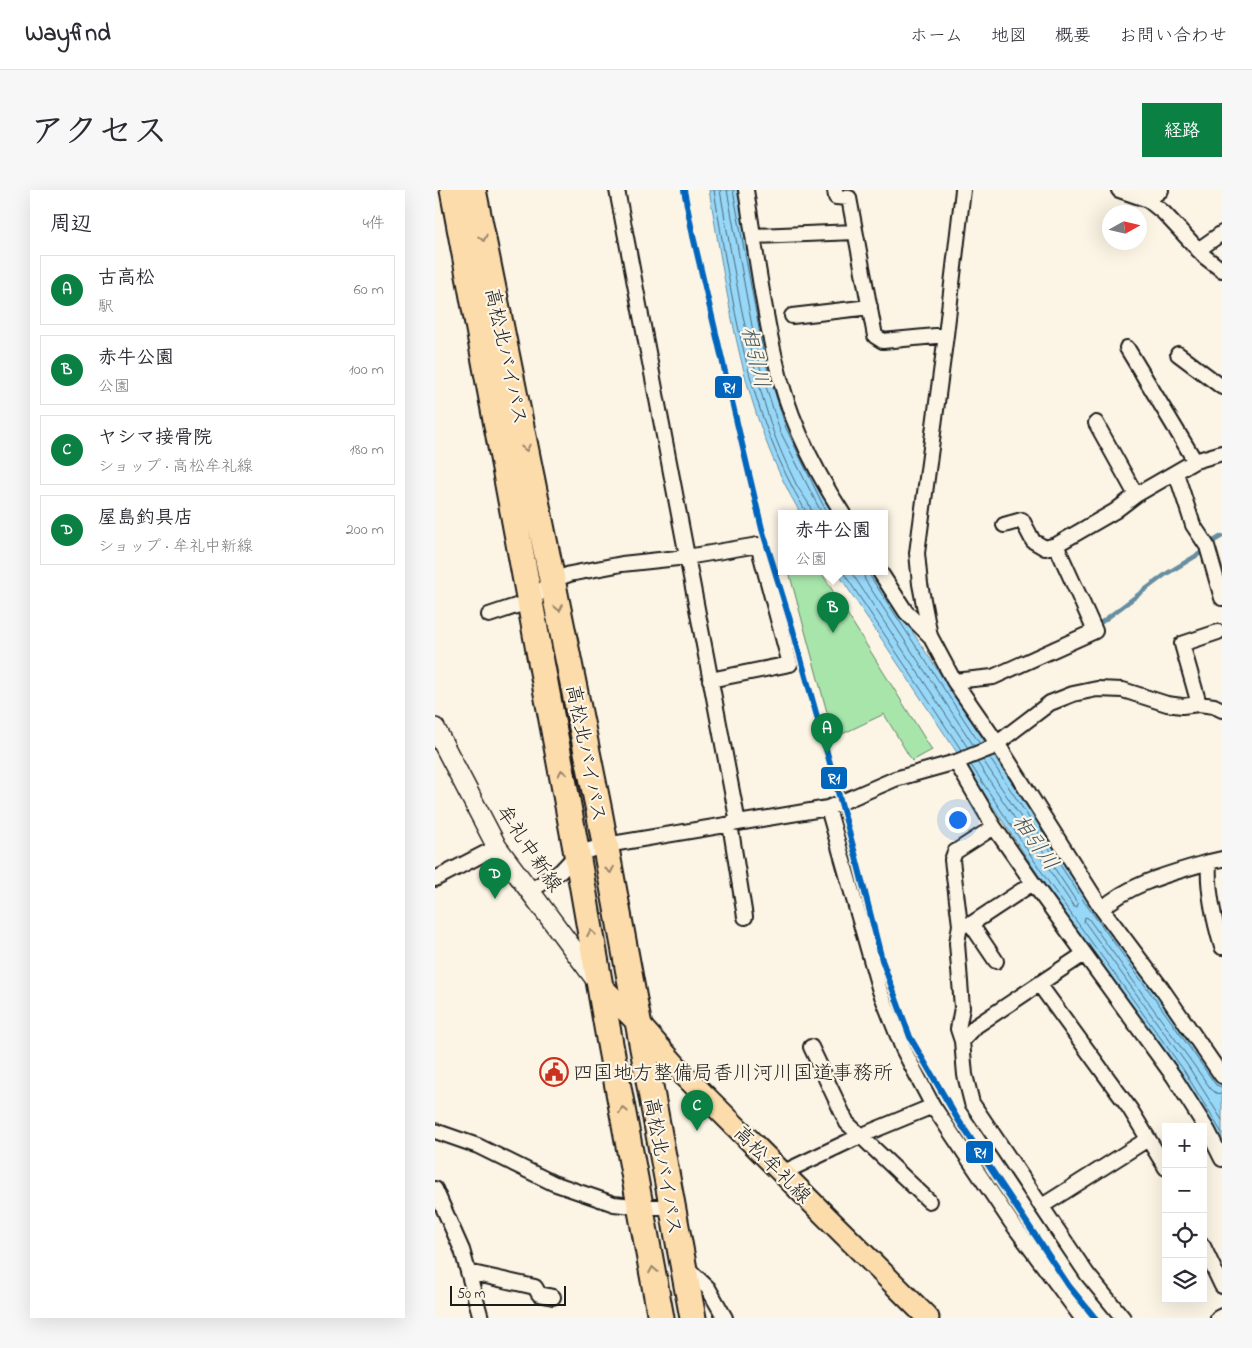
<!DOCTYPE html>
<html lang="ja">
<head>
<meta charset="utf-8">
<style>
	body { margin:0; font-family:"Indie Flower","Klee One",sans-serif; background:#f7f7f7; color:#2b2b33 }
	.controls { position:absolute; right:15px; bottom:15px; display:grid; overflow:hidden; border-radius:0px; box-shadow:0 5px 20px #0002 }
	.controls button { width:45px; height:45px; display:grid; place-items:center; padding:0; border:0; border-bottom:1px solid #e1e1e2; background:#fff; color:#2b2b33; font:25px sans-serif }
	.compass { position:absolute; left:667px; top:15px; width:45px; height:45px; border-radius:50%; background:#fff; box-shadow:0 5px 20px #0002; rotate:82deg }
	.scale { position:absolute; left:15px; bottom:12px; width:116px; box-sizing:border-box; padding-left:5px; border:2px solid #1c1c1c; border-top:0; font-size:14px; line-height:18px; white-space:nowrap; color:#1c1c1c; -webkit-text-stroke:4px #fcf5e5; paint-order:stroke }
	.you { position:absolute; left:522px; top:629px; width:18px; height:18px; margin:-12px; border:4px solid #fff; border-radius:50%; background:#1a73e8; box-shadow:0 0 0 8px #1a73e833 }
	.badge { display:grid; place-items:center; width:32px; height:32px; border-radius:50%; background:#0b8043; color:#fff; font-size:16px; font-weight:700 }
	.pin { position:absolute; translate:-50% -41px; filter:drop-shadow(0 1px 2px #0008) }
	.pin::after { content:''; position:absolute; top:26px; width:18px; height:15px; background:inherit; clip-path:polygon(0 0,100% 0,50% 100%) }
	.popup { position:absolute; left:343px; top:320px; width:110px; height:65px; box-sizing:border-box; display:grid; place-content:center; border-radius:0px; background:#fff; filter:drop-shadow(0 1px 4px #0005); font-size:16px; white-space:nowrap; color:#7c7c81 }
	.popup b { font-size:19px; color:#2b2b33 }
	.popup::after { content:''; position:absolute; left:50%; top:100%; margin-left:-10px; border:10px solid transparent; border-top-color:#fff }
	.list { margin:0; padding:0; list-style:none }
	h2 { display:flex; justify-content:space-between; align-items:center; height:65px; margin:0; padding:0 20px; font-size:21px }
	h2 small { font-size:16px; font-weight:400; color:#7c7c81 }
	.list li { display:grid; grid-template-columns:32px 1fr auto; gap:15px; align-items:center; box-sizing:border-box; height:70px; margin:0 10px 10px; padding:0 10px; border:1px solid #e1e1e2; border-radius:0px }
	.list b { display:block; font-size:19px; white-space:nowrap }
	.list p { margin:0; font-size:16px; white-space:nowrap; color:#7c7c81 }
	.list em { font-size:16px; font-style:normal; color:#7c7c81 }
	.icon { flex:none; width:28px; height:28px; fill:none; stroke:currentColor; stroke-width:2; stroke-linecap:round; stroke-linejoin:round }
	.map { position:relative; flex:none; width:787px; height:1128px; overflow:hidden; border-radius:0px }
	header { display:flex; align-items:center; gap:30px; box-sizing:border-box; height:70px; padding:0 25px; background:#fff; border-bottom:1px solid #e1e1e2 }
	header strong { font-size:24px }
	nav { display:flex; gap:28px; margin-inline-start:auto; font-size:18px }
	.intro { display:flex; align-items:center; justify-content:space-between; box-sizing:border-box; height:120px; padding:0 30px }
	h1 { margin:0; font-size:35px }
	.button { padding:12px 22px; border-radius:0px; background:#0b8043; color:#fff; font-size:18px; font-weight:700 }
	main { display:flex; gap:30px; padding:0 30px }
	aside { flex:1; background:#fff; border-radius:0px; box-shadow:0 5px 20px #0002 }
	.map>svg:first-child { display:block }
	.green { fill:#a8e5ab; stroke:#628064 }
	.water { fill:#97d8f9; stroke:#668da1 }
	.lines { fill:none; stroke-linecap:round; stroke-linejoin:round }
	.shore { stroke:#4d6774; stroke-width:1 }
	.stream { stroke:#668da1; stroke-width:4.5 }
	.street-casing { stroke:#1c1c1c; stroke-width:18 }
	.secondary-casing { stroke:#1c1c1c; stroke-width:22 }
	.primary-casing { stroke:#1c1c1c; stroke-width:25 }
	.highway-casing { stroke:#1c1c1c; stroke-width:29 }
	.street { stroke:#fcf5e5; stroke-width:14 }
	.secondary { stroke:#fcf5e5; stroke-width:19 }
	.primary { stroke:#fddcac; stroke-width:21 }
	.highway { stroke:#fddcac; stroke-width:25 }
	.rail-1-casing { stroke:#fcf5e5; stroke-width:10 }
	.rail-1 { stroke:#0065bd; stroke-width:6 }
	.oneway { stroke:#98866b }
	.labels { text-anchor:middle; stroke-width:4.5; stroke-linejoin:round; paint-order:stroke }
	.street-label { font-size:20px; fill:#1c1c1c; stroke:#fcf5e5 }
	.poi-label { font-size:20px; fill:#1c1c1c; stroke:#fcf5e5; text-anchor:start }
	.water-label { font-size:21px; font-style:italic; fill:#41545e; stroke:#fcf5e5 }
	.line-badge { stroke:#fcf5e5; stroke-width:2 }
	.badge-label { font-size:14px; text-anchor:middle; font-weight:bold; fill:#fff }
</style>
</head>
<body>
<header>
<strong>Wayfind</strong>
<nav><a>ホーム</a><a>地図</a><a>概要</a><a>お問い合わせ</a></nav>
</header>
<div class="intro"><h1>アクセス</h1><a class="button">経路</a></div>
<main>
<aside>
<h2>周辺<small>4件</small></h2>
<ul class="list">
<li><span class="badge">A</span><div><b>古高松</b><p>駅</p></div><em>60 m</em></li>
<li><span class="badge">B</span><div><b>赤牛公園</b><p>公園</p></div><em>100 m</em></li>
<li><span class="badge">C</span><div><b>ヤシマ接骨院</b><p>ショップ · 高松牟礼線</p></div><em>180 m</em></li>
<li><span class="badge">D</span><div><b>屋島釣具店</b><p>ショップ · 牟礼中新線</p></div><em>200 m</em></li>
</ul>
</aside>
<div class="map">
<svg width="787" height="1128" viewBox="0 0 787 1128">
	<rect width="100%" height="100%" fill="#fcf5e5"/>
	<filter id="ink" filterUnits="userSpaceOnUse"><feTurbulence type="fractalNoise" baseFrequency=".02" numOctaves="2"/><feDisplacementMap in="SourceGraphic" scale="10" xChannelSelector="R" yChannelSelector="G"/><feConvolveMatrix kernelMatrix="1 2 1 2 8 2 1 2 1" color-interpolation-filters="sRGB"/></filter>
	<g filter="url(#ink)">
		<path class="green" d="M354,382h32l111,178 -20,11 -28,-47 -50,24z"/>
		<path class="water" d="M274,0h29l18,97 35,140 36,74 8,13h-34c-59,-99 -72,-212 -92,-324z
			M402,382h36l216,328 124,171 9,15v57l-43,-71 -132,-184z"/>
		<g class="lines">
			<path class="shore" d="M279,0c18,109 33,223 91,320v4
				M285,0c14,79 26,158 51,235 6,19 16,40 25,59 5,10 15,19 16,30
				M292,0l32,174 21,67 42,83
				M298,0l32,171 21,67 36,75 7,11
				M408,382l119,179
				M416,382l117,176
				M428,382l2,8 109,166
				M434,382l1,4 110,168
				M554,567l96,146 78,107 53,75 6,2
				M542,572l97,145h3l1,-3 -95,-144
				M536,575l80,121 132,183 39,64
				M787,904l-6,-1 -5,-4 -123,-171 -3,-1 -1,4 104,145 34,54"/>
			<path class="stream" d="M777,352l10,-6
				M664,434l67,-50 38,-23"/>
			<defs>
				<path id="street" d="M182,0l121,633
					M311,0c9,56 16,113 29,168 12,56 37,108 68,156
					M400,0l1,7 13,1 26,138 8,5 63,-6
					M528,0l-17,145 -29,218 3,31 10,52 24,45 43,62 105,166 60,80 60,87
					M684,0l29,10 13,-10
					M710,0l3,10 16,13 41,44 17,13
					M319,46l101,-4
					M763,60l24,-17
					M357,126l78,-9
					M692,158l68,113
					M743,164l44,33
					M661,233l40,72
					M741,283l17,52 14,21 15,52
					M569,335l18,-5 11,21 12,7 11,-3
					M445,382l26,40 24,24
					M54,425l42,-14 22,-21 17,-6 52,-10 65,-7 71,-12 32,119 -80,16
					M519,491l39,-4 102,-46 -39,-86 59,-34 21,-16 59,-34 27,-8
					M764,514l-17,-60 36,-12
					M521,572l38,65 39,56 141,194 34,54 14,28
					M393,618l52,183 23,58 30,57
					M295,634l15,93
					M774,672l13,-3
					M0,689l62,-32
					M95,701l31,-20 16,-17 29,-9 222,-37 67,-29 61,-17 35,-14 59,-45 23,-9 24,-5 26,1 44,14 15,2 17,-2 15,2 8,4
					M667,719c28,-26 70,-36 107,-47 -2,28 5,58 13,85
					M536,734l25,37
					M525,735l11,-1 62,-41
					M649,764l-108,72 -14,15 3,34 7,28 115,171 36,44
					M604,794l91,125 36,59
					M527,851l-4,-12 4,-21 -5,-65 3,-18 -8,-65 3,-8 39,-25
					M376,857l36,76 82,78
					M0,941l43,15 75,37 61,21 28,3h30
					M347,983l78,-37 73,-30 78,116 71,96
					M0,999l27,61 19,68
					M607,1016l106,-67
					M768,1056l19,40
					M251,1077l22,21 17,30
					M33,1082l67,15 4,7 14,3
					M783,1128l4,-2"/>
				<path id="secondary" d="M0,538l62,119 102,137"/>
				<path id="primary" d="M165,795l38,38 47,53 243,242"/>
				<path id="highway" d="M18,0l124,664 33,190 51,274
					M38,0l126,621 94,507"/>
			</defs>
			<use href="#street" class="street-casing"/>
			<use href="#secondary" class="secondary-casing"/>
			<use href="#primary" class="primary-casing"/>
			<use href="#highway" class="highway-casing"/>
			<use href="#street" class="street"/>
			<use href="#secondary" class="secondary"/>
			<use href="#primary" class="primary"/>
			<use href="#highway" class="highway"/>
			<defs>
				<path id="rail-1" d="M249,0l9,46 69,293 31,101 63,227 26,103 28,77 47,81 112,168 26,32"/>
			</defs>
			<use href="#rail-1" class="rail-1-casing"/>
			<use href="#rail-1" class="rail-1"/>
		</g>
		<defs><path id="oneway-chevron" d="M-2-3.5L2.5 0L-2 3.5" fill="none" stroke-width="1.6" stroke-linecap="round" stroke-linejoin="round" transform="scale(1.25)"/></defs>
		<g class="oneway">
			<use href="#oneway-chevron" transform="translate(48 48) rotate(78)"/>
			<use href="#oneway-chevron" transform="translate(91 258) rotate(78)"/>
			<use href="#oneway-chevron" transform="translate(124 418) rotate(79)"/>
			<use href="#oneway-chevron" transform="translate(127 583) rotate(-101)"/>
			<use href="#oneway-chevron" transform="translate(175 680) rotate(79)"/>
			<use href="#oneway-chevron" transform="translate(156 743) rotate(-100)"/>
			<use href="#oneway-chevron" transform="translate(188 920) rotate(-101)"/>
			<use href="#oneway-chevron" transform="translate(218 1080) rotate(-100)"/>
		</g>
	</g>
	<defs>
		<symbol id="civic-ring" viewBox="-11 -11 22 22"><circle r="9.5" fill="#fcf5e5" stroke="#c8321e" stroke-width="1.5"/><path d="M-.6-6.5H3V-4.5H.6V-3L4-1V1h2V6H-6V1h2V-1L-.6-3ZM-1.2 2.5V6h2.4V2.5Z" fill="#c8321e"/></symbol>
	</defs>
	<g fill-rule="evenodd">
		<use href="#civic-ring" x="103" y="866" width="32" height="32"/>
	</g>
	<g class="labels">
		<g class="street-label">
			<text transform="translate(72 166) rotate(78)" y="7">高松北バイパス</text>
			<text transform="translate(152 563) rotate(79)" y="7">高松北バイパス</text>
			<text transform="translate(95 658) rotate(56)" y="7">牟礼中新線</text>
			<text transform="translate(338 974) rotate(45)" y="7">高松牟礼線</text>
			<text transform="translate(229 976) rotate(80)" y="7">高松北バイパス</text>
		</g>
		<g class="poi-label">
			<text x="138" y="889">四国地方整備局香川河川国道事務所</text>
		</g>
		<g class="water-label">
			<text transform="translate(321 167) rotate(77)" y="7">相引川</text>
			<text transform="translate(601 652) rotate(55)" y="7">相引川</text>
		</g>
	</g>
	<g class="line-badge">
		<rect x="279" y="185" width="29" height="24" rx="5" fill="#0065bd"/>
		<rect x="385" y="576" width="28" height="24" rx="5" fill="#0065bd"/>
		<rect x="530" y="950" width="29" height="24" rx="5" fill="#0065bd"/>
	</g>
	<g class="badge-label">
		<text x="294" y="202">R1</text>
		<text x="399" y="593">R1</text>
		<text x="545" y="967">R1</text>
	</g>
</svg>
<div class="controls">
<button>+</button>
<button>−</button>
<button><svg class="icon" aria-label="locate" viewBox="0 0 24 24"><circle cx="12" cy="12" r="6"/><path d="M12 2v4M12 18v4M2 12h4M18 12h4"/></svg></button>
<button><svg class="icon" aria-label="layers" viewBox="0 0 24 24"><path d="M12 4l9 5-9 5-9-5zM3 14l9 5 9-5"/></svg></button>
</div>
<svg class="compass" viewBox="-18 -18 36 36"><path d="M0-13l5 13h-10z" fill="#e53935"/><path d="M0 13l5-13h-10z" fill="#7c7c81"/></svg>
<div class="scale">50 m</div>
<div class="you"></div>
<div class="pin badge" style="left:392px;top:564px">A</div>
<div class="pin badge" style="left:398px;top:443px">B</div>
<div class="popup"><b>赤牛公園</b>公園</div>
<div class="pin badge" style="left:262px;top:941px">C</div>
<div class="pin badge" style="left:60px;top:709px">D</div>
</div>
</main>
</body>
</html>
